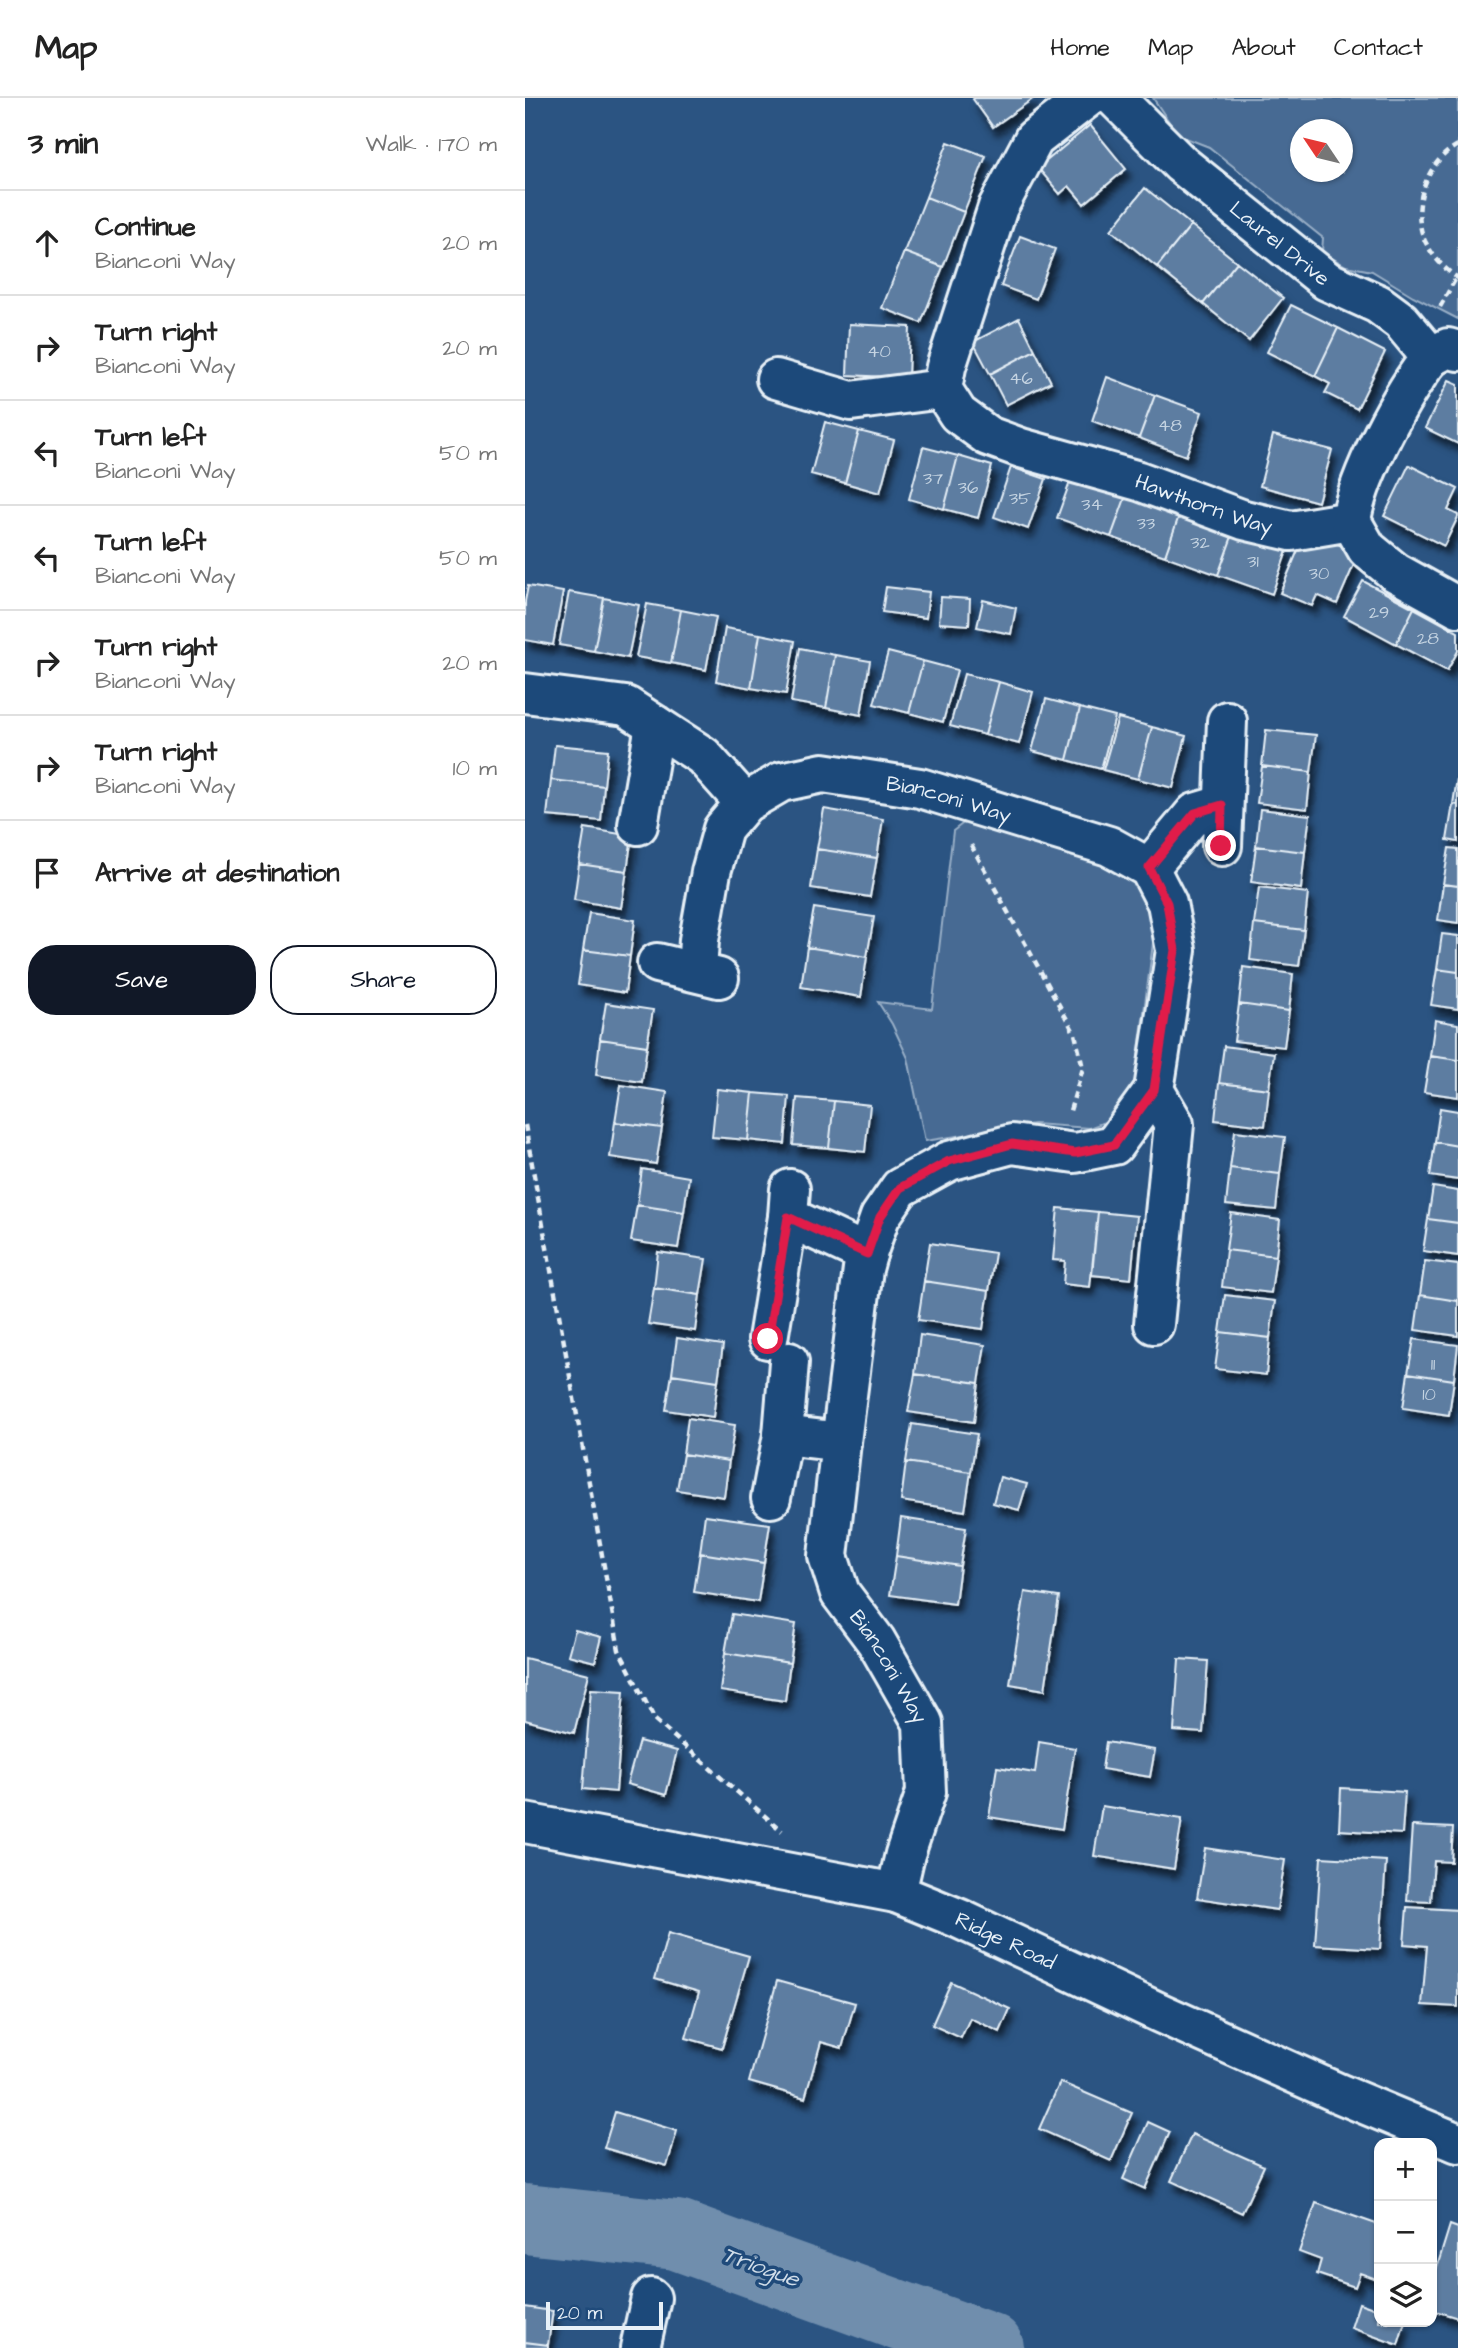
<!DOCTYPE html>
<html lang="en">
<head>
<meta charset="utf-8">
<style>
	body { margin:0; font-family:"Architects Daughter",sans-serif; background:#f2f2f2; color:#222 }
	.controls { position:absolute; right:21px; bottom:21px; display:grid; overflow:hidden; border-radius:14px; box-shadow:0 2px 5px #0004 }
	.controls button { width:63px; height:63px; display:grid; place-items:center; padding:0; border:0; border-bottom:2px solid #e0e0e0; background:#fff; color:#222; font:35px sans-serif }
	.compass { position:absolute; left:765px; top:21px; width:63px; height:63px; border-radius:50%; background:#fff; box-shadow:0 2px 5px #0004; rotate:305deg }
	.scale { position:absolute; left:21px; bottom:18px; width:117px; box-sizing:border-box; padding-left:7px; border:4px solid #e8f1f8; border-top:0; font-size:19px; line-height:24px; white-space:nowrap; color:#e8f1f8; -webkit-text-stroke:5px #1f4a7a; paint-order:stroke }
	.stop { position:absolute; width:21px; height:21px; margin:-16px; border:5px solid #e11d48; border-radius:50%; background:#fff }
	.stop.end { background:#e11d48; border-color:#fff; box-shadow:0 2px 7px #0008 }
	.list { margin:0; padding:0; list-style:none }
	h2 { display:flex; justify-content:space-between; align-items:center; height:91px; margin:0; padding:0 28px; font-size:30px }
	h2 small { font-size:23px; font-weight:400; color:#767676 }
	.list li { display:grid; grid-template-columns:46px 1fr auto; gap:21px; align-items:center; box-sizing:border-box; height:105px; padding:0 28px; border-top:2px solid #e0e0e0 }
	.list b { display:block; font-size:26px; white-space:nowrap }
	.list p { margin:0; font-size:23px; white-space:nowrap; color:#767676 }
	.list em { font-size:23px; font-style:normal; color:#767676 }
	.actions { display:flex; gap:14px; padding:21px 28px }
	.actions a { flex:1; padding:16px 0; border:2px solid #111827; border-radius:28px; text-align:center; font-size:24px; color:#111827 }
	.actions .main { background:#111827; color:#fff }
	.icon { flex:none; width:38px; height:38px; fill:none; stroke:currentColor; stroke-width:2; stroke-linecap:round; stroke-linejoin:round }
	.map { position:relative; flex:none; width:933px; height:2250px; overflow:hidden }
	header { display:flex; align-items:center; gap:42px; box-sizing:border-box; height:98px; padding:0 35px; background:#fff; border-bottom:2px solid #e0e0e0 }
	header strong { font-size:33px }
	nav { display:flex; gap:38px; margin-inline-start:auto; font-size:24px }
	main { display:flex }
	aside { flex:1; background:#fff }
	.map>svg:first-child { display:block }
	.green { fill:#476b93; stroke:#98aec6; stroke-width:2; fill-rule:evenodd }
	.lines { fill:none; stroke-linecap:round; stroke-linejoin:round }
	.river { stroke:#708ead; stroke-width:70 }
	.building { fill:#5d7da1; stroke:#e8f1f8; stroke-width:2; filter:url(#shadow) }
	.street-casing { stroke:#e8f1f8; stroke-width:44 }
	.secondary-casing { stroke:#e8f1f8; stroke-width:44 }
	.path { stroke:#e8f1f8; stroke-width:4.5; stroke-dasharray:7 5; stroke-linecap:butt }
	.street { stroke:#1f4a7a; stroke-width:38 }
	.secondary { stroke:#1f4a7a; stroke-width:38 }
	.route { stroke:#e11d48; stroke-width:9 }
	.labels { text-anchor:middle; stroke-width:7; stroke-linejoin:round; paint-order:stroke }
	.number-label { font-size:18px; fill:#c5d4e2 }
	.street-label { font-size:21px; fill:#e8f1f8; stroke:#1f4a7a }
	.water-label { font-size:23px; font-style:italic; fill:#d0dde9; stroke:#1f4a7a }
</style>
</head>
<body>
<header>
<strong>Map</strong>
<nav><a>Home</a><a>Map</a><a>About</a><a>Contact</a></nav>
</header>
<main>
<aside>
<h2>3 min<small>Walk · 170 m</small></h2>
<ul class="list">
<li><svg class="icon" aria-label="ahead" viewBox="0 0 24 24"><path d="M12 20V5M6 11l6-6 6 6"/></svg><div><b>Continue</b><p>Bianconi Way</p></div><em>20 m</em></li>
<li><svg class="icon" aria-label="right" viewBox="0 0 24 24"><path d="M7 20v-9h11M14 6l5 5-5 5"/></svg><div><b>Turn right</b><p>Bianconi Way</p></div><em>20 m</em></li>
<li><svg class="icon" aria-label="left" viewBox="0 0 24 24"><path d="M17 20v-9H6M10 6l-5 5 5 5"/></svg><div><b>Turn left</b><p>Bianconi Way</p></div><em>50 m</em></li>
<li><svg class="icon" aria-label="left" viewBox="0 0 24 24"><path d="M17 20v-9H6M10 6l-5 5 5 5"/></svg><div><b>Turn left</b><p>Bianconi Way</p></div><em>50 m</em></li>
<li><svg class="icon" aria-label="right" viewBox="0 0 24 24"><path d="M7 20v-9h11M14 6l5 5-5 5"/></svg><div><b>Turn right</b><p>Bianconi Way</p></div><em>20 m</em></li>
<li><svg class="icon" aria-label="right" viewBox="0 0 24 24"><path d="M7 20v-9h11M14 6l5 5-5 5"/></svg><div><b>Turn right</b><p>Bianconi Way</p></div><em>10 m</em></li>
<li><svg class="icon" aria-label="arrive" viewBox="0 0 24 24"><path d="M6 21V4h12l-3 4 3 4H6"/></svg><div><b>Arrive at destination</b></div></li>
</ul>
<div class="actions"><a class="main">Save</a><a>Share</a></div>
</aside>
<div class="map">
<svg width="933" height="2250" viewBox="0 0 933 2250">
	<defs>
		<filter id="shadow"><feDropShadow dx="4.5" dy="8" stdDeviation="3.5" flood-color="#0009"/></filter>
	</defs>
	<rect width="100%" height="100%" fill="#2b5482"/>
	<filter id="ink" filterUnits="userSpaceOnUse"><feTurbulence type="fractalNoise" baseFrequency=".0143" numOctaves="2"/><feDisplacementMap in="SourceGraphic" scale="14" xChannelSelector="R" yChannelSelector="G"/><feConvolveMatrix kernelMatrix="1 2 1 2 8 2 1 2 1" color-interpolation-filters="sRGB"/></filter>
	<g filter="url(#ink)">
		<path class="green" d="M628,0h305v221l-45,-23 -41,-25 -26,-5 -24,-14 1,-14 -114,-91 -31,-12zM776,32h42v42h-42z
			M441,723l125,31 34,21 25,30 5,25 -21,160 -19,30 -26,10 -55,-4 -109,17 -17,-83 -16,-34 -14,-22 54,7 21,-178z"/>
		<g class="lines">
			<path class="river" d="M0,2121l152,16 312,113"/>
		</g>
		<path class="building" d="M449,0h60l-41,29 -20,-28z
			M565,27l36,44 -42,35 -15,-18 -9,8 -22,-26z
			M423,44l38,14 -22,56 -38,-15z
			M620,90l46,37 -34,42 -46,-37z
			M401,99l38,15 -21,55 -39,-15z
			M666,127l46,37 -34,42 -46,-37z
			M495,138l35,13 -19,50 -35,-13z
			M379,154l39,15 -22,56 -39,-15z
			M712,164l46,36 -34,43 -46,-37z
			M766,207l47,23 -23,48 -48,-24z
			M494,220l16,32 -45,24 -17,-32z
			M324,226l61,3 -2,51 -61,-3z
			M813,230l47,24 -28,57 -32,-16 5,-9 -15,-8z
			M510,252l16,32 -45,23 -16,-31z
			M582,279l48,18 -16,43 -47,-17z
			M924,282l9,4v60l-33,-16z
			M630,297l47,17 -16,44 -47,-18z
			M300,324l34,9 -14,52 -34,-9z
			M334,333l35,9 -14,53 -35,-10z
			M748,337l59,15 -14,52 -58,-16z
			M398,349l35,9 -14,53 -35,-10z
			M433,358l34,10 -14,52 -34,-9z
			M884,367l49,24 -10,21 10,5v2l-14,29 -60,-30z
			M486,369l35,12 -18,50 -34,-12z
			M549,373l54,19 -17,47 -54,-19z
			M603,392l53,20 -16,46 -54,-19z
			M656,412l54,18 -17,47 -53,-19z
			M710,430l53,20 -16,46 -54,-19z
			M781,433l53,22 -22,51 -20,-9 -5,11 -32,-13z
			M838,483l51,27 -18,36 -52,-28z
			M3,488l35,6 -10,53 -28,-5v-39z
			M361,489l43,5 -3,26 -44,-6z
			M44,494l35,6 -10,53 -35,-6z
			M416,499l29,2 -1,26 -30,-2z
			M79,500l35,7 -11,53 -34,-7z
			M458,502l33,8 -5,26 -34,-7z
			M122,506l34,6 -10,53 -35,-6z
			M889,510l44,24v19l-11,20 -51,-27z
			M156,512l35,7 -10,53 -35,-7z
			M200,530l35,6 -9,54 -35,-7z
			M235,536l35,7 -9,53 -35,-6z
			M275,550l35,7 -9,53 -35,-6z
			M363,554l35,9 -14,52 -35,-9z
			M310,557l35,6 -9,54 -35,-7z
			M398,563l34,9 -14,52 -34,-9z
			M439,576l35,8 -14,53 -35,-9z
			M474,584l34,10 -14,52 -34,-9z
			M521,601l34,9 -13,52 -35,-9z
			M555,610l35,9 -14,52 -34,-9z
			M593,620l34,9 -14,52 -35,-9z
			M627,629l34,9 -13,52 -35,-9z
			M741,632l50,5 -5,37 -49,-6z
			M30,647l53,5 -4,36 -53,-6z
			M737,668l49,6 -4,37 -50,-6z
			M933,674v33l-5,-1z
			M26,682l53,6 -3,35 -54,-5z
			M928,706l5,1v37l-11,-2z
			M299,711l59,10 -6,39 -60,-9z
			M735,711l50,6 -5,37 -49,-6z
			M60,730l47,8 -5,35 -48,-7z
			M731,748l49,6 -4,37 -50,-7z
			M924,750l9,1v37l-15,-2z
			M292,751l60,9 -7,39 -59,-9z
			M54,766l48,7 -6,37 -47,-8z
			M918,786l15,2v37l-20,-3z
			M734,789l49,6 -4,37 -50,-6z
			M289,810l60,9 -7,40 -60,-10z
			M64,815l46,7 -5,36 -47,-6z
			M729,826l50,6 -5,36 -49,-6z
			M917,836l16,2v36l-21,-3z
			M282,849l60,10 -6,40 -60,-10z
			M58,852l47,6 -5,37 -47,-8z
			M718,869l50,7 -4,37 -50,-7z
			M912,871l21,3v37l-27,-4z
			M81,905l47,7 -6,36 -47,-7z
			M714,906l50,7 -5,36 -50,-6z
			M910,922l23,4v36l-28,-4z
			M75,941l47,7 -5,36 -46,-7z
			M699,948l50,7 -5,36 -50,-6z
			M905,958l28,4v37l-34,-5z
			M694,985l50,6 -4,37 -50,-6z
			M96,987l46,7 -5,36 -47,-6z
			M192,991l36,4 -5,47 -36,-3z
			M228,995l36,3 -4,48 -37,-4z
			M272,1000l37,3 -5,47 -36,-3z
			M309,1003l36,4 -5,47 -36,-4z
			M915,1010l18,3v35l-23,-4z
			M90,1024l47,6 -6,36 -46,-7z
			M710,1033l50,6 -5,37 -50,-6z
			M910,1044l23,4v34l-28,-4z
			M705,1070l50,6 -4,36 -50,-5z
			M117,1071l47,8 -5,35 -47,-7z
			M908,1089l25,4v32l-30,-4z
			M112,1107l47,7 -6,36 -47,-7z
			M533,1110l40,4 -8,75 -27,-3 2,-23 -12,-1z
			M573,1114l39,4 -6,63 -39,-4z
			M706,1115l49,7 -4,36 -50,-6z
			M903,1121l30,4v33l-35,-5z
			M405,1145l65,10 -6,38 -65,-10z
			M701,1152l50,6 -5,37 -49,-6z
			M133,1154l48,7 -6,36 -46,-7z
			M900,1163l33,4v36l-38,-6z
			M399,1183l65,10 -6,38 -65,-9z
			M129,1190l46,7 -5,36 -47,-7z
			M700,1197l50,6 -5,37 -50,-6z
			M895,1197l38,6v35l-43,-6z
			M695,1234l50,6 -4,37 -51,-6z
			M395,1237l65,10 -6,38 -64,-9z
			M152,1240l46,7 -5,36 -46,-7z
			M889,1241l44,6 -4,35 -46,-7z
			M883,1275l46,7 -5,35 -46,-7z
			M147,1276l46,7 -5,36 -47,-7z
			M390,1276l64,9 -5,39 -66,-10z
			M163,1320l47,7 -6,36 -46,-7z
			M387,1326l65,10 -6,38 -65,-10z
			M158,1356l46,7 -5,36 -47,-7z
			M381,1364l65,10 -6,39 -64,-10z
			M475,1379l27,7 -8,26 -26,-7z
			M180,1417l65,9 -6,39 -64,-10z
			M376,1420l65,10 -6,38 -64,-10z
			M175,1455l64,10 -6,39 -64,-10z
			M371,1458l64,10 -5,38 -65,-9z
			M500,1494l34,5 -14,93 -35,-6z
			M207,1516l64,10 -6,39 -65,-10z
			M50,1532l26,7 -6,25 -27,-7z
			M200,1555l65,10 -5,38 -65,-10z
			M0,1560l64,16 -15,59 -49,-13z
			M654,1561l29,2 -5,72 -29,-2z
			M66,1591l33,2 -8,101 -33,-3z
			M114,1643l38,10 -11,44 -39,-11z
			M514,1644l36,6 -13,81 -73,-12 8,-50 38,6z
			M581,1644l49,8 -5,27 -48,-8z
			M816,1690l64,4 -3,42 -63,-4z
			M577,1708l80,13 -8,50 -80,-13z
			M887,1728l41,2 -2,34 -17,-1 -3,41 -24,-1z
			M680,1750l80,12 -8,50 -80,-12z
			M796,1759l65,4 -6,88 -65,-4z
			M882,1809l51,3v97l-36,-2 5,-59 -23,-2z
			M143,1835l81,23 -27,92 -36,-10 13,-46 -44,-13z
			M252,1883l78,22 -13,45 -21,-6 -16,56 -56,-16z
			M426,1884l59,27 -10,23 -30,-14 -9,20 -29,-13z
			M535,1984l72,31 -21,48 -72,-32z
			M90,2014l62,19 -10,35 -63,-18z
			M623,2024l22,10 -25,57 -22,-10z
			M667,2036l72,32 -22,47 -71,-32z
			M791,2105l63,22v55l-19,-7 -5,14 -38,-13 4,-14 -22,-8z
			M925,2127l8,3v90l-26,-8v-27z
			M834,2205l20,7v12h26l-7,23 -47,-17z
			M0,2209l28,4 -5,34 -23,-3z
			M0,2244l23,3v3h-23z"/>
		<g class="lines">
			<defs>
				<g id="street">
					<path id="s1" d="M562,0l-53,41 -36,68 -52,160 -4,22 16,25 30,22 33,12 118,33 105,39 47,11 60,-10"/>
					<path id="s2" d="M590,0l66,66 146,117 51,23 23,17 30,36 17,-9 10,3"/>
					<path d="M251,281l75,22 91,-12"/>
					<path d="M826,423c6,-44 52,-130 80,-164"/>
					<path d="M826,423l16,28 28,23 63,35"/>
					<path d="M0,595l101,13 77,50 42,47"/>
					<path d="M113,727l17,-100"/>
					<path d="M697,748l5,-125"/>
					<path d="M624,770l46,-55 27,-8"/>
					<path d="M132,865l62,15"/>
					<path id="s3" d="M172,873l2,-31 12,-68 12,-43 22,-26 36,-21 42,-9 97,15 189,58 40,22 18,35 9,47 -22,140 20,34 -20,200"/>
					<path d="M265,1091l-2,28 79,37 13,-37 20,-29 49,-27 63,-17 63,9 39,-8 40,-55"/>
					<path d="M243,1241l20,-122"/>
					<path d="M264,1264l-6,73 58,7 22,-173 4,-15"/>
					<path id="s4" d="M316,1344l-13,114 12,37 36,48 47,82 3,69 -21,62 -9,39"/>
					<path d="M246,1400l12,-63"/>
					<path d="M115,2250l11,-50"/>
				</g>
				<g id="secondary">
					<path id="s5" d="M0,1725l371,70 64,26 200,94 178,80 120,50"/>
				</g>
			</defs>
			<use href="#street" class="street-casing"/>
			<use href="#secondary" class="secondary-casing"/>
			<path class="path" d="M933,47c-32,16 -48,64 -33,96 8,16 19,28 33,37
				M915,209l16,-29
				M446,747l104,189 8,34 -14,46
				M0,1027l94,525 36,70 127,111"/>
			<use href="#street" class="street"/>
			<use href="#secondary" class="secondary"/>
		</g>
	</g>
	<g class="lines" filter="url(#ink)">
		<path class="route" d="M243,1241l20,-122 79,37 13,-37 20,-29 49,-27 63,-17 63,9 39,-8 40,-55 21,-140 -8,-47 -18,-35 46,-55 27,-8 -1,41"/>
	</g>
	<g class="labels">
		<g class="number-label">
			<text x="354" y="259">40</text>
			<text x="496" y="286">46</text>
			<text x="645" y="333">48</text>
			<text x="408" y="386">37</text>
			<text x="443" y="395">36</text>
			<text x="495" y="406">35</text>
			<text x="567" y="412">34</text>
			<text x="621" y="431">33</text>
			<text x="675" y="450">32</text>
			<text x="728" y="469">31</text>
			<text x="794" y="481">30</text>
			<text x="854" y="520">29</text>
			<text x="903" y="546">28</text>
			<text x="908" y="1272">11</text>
			<text x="904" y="1302">10</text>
		</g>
		<g class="street-label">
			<text dy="7" stroke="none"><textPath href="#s2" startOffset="220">Laurel Drive</textPath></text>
			<text dy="7" stroke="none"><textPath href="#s1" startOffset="628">Hawthorn Way</textPath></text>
			<text dy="7" stroke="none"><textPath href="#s3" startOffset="392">Bianconi Way</textPath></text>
			<text dy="7" stroke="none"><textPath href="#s4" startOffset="242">Bianconi Way</textPath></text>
			<text dy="7" stroke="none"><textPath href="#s5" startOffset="497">Ridge Road</textPath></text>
		</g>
		<g class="water-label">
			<text transform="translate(236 2168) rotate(20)" y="8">Triogue</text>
		</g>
	</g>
</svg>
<div class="controls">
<button>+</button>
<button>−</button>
<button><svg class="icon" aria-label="layers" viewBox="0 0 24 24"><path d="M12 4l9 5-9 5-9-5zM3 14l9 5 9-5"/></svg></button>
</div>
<svg class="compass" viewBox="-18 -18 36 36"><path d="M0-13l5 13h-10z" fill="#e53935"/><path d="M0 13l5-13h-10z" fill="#767676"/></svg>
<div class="scale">20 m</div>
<div class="stop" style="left:243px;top:1241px"></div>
<div class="stop end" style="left:696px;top:748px"></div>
</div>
</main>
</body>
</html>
